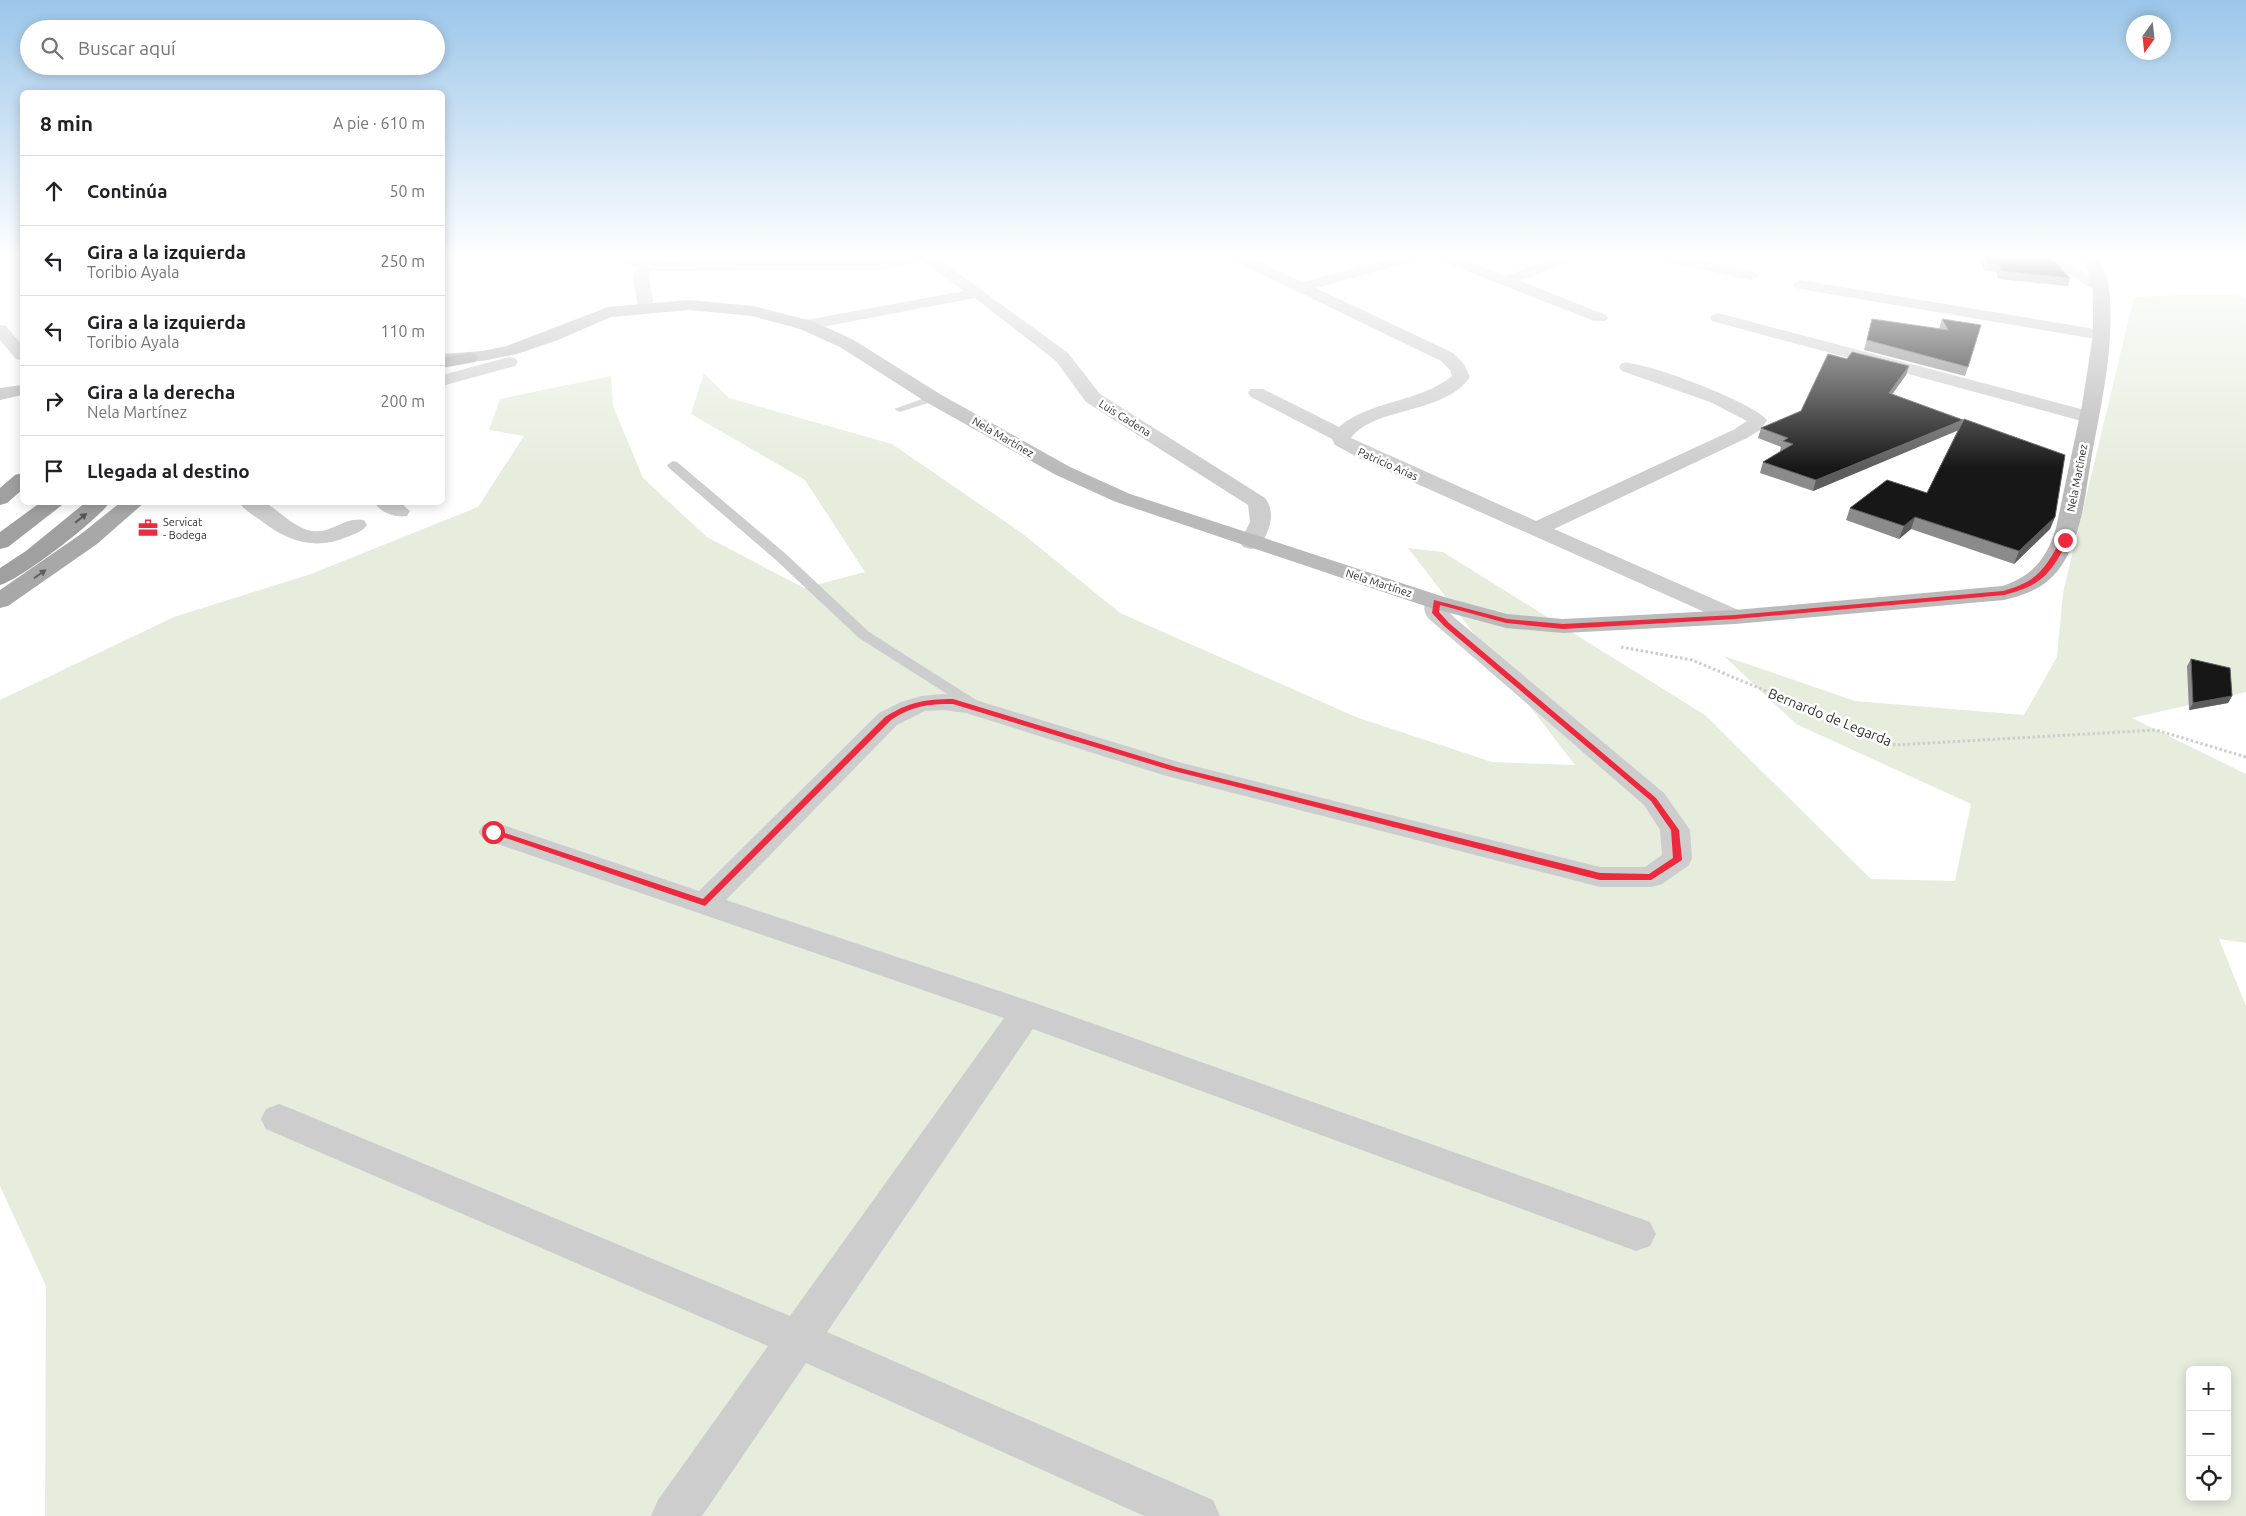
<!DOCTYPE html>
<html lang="es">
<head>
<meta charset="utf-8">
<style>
	body { margin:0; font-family:Ubuntu,sans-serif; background:#f6f6f6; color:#202124 }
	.controls { position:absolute; right:15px; bottom:15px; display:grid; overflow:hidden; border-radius:8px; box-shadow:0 2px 12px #0003 }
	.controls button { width:45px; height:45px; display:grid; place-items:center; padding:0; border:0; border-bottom:1px solid #e0e0e0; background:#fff; color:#202124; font:25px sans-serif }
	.compass { position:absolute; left:2126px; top:15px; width:45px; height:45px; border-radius:50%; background:#fff; box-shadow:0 2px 12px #0003; rotate:195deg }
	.stop { position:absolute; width:15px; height:15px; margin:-11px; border:4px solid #ef293d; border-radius:50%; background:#fff }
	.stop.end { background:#ef293d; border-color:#fff; box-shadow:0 1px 5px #0008 }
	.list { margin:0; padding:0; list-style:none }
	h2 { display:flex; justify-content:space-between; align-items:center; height:65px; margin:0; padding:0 20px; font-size:21px }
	h2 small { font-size:16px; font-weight:400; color:#757577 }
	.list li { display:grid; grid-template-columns:32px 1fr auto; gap:15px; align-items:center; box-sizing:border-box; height:70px; padding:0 20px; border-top:1px solid #e0e0e0 }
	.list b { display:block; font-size:19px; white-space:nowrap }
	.list p { margin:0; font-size:16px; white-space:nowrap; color:#757577 }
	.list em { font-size:16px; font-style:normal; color:#757577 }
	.icon { flex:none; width:28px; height:28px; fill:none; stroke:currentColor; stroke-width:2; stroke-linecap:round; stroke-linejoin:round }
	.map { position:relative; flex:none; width:2246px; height:1516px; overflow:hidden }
	.search { position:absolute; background:#fff; box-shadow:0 2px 12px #0003; left:20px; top:20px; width:425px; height:55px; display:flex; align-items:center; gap:12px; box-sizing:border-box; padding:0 18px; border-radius:28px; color:#757577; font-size:19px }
	.panel { position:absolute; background:#fff; box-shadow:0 2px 12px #0003; left:20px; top:90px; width:425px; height:415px; border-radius:8px }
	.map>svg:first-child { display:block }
	.green { fill:#e6eddd; fill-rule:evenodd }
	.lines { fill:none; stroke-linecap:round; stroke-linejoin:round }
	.path { stroke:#cdcdcd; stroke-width:3; stroke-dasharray:2.5 2.5; stroke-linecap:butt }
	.service { fill:#cdcdcd; fill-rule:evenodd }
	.minor { fill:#cdcdcd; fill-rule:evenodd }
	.secondary { fill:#bababa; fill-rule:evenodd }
	.primary { fill:#a8a8a8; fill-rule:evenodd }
	.trunk { fill:#a0a0a0; fill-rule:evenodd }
	.wall { fill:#8b8b8b }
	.shaded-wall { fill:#5d5d5d }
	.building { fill:#171717; stroke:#5d5d5d }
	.oneway { fill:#575757 }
	.oneway2 { fill:#606060 }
	.route { fill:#ef293d }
	.labels { text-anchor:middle; stroke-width:5; stroke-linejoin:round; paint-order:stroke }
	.far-street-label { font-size:11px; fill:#303030; stroke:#fff }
	.far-poi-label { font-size:11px; fill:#303030; stroke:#fff; text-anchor:start }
	.street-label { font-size:14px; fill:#303030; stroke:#fff }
</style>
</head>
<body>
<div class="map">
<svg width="2246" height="1516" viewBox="0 0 2246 1516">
	<rect width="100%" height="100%" fill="#fff"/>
	<path class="green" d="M2183,295h54l9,4v393l-114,26 114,56v169l-27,-4 27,67v510h-2201l1,-230 -46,-100v-486l174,-83 137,-43 167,-67 46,-71 -35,-6 11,-31 111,-23 2,30 30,72 64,59 97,51 61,-16 -60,-92 -114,-66 13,-41 25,25 163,46 131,90 97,79 236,104 136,45 83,3 -167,-217 35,4 262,163 166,164 84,2 16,-77 -175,-80 -72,-68 131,45 169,14 33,-58 6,-64 71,-296zM2190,1370h37v127h-37z"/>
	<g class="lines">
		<path class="path" d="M1621,647l71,13 203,85 261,-15 90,27"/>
		<path class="service" d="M933,395l5,3 -1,2 -37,12 -6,-3z
			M673,461l4,1 110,93 82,77 115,73 3,3 -3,3h-10l-115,-73 -82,-77 -108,-93 -2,-3z"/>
		<path class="minor" d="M613,256h21l10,4 2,-4h15l-3,5 223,-1 19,-4h35l133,97 32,41 165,104c12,16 4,34 -6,49l-8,2 -8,-2 -3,-5 10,-20 -2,-17 -162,-103 -30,-41 -81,-63 -169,32 -6,-1 -2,-4 2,-4 6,-1 158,-29 -42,-30 -41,9 -229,1 -3,5 5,31 -8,5 -8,-5 -5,-31 6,-8 -24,-9z
			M1228,256h20l55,26 96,-26h25l-2,3 -106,29 137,65 11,11 6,13c-26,38 -95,29 -119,61l185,83 197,-91 14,-9 -37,-19 -88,-31 -3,-4 3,-4c18,-4 133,40 145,57l-7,10 -13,8 -193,91 189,83 4,5 -4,5 -8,2 -8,-2 -368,-164 -24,-13 -3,-6 -81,-42 -3,-4 3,-4h12l76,38c31,-27 80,-24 113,-51l-2,-6 -9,-9 -211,-102z
			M1434,256h21l51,20 51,-20h21l-2,3 -56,22 86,34 2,3 -2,3h-12l-158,-62z
			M1647,256h31l73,14 8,5 -8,5 -97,-20z
			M2037,256h19l53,31 -2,3h-12z
			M1801,280l306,51 2,4 -2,4 -6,1 -306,-52 -2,-3 2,-3z
			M1718,313l378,100 2,4 -2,4 -7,2 -377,-102 -2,-3 2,-3z
			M0,325l6,1 16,19v15l-6,-1 -16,-19z
			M509,357l6,1 3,4 -3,4 -73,20v-11z
			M239,502c7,0 16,-1 23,0 13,3 30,26 50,29 19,3 33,-15 52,-11l3,5c-5,7 -13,9 -20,12 -33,14 -60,4 -87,-17 -7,-5 -16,-10 -21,-18z
			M374,502h26l10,9 -3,5c-12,2 -26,-3 -33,-14z
			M1436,595l8,2 4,5v9l8,8 208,174 26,37 2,29 -4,7 -26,18 -11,3h-51l-437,-112 -197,-62 -23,-3 -18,1 -28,14 -171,175 312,104 612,218 6,12 -6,12 -14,5 -603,-222 -206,303 386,168 7,16h-76l-338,-153 -104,153h-51l7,-16 110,-154 -502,-217 -5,-10 5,-10 13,-5 13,5 498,207 214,-298 -521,-179 -5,-7 5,-7 10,-2 10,2 196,66 180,-178 22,-11 20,-6 22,-2 23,3 216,66 418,104h45l17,-12 -2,-25 -16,-25 -216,-187c-5,-7 -5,-14 0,-21z"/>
		<path class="secondary" d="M2084,256h15c3,11 9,21 10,33 6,55 -7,111 -17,165 -7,39 -9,83 -33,115 -14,19 -34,26 -55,31l-269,24 -172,9 -57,-5 -78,-21 -312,-105 -60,-27 -130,-73 -86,-55 -40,-18 -48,-13 -63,-6 -78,7 -53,23 -41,14 -35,7 -40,3v-10l40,-3 25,-5 101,-39 81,-7 64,6 59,15 40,18 88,55 130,73 60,27 314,103 63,17 56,5 172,-9 267,-24c31,-10 45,-28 54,-58l26,-123 11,-70v-46z
			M2229,256h17v6l-15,-3z
			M22,385v10l-22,5v-12z"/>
		<path class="primary" d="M469,353l6,1 3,4 -3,4 -33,6v-10z
			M121,502h24l-48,42 -89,62 -8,2v-18l81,-56z"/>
		<path class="trunk" d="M22,473v17l-15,13 -7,2v-17l15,-13z
			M41,502h25l-58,45 -8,2v-17z
			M86,502h24c-12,18 -90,78 -110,83v-17l26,-17z"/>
	</g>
	<path class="wall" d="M1977,256h72l21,22 -2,8 -70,-7 -2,-7 -12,-2z
		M1872,319l67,10 3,-10 26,48 -3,9 -101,-26z
		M1847,359l62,7 -3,9 -14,19 68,33 95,90 -5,12 -36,35 -103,-35 -12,10 -53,-19 4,-12 77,-15 31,-63 -145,61 -53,-18 3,-11 18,-10 -1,-1 1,-4 -23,-9 3,-10 40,-17z
		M2191,659l41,37 -4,7 -39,7 -2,-44z"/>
	<path class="shaded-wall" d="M1909,366l-3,9 -20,28 3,-10z
		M1963,420l-4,10 -146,61 3,-11z
		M1915,517l-4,12 -12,10 5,-13z
		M2055,517l-5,12 -36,35 5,-13z
		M2232,696l-4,7 -39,7 4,-7z"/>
	<path class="building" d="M1983,256h66l21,22 -69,-7 -2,-7 -12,-1z
		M1872,319l76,11 -6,-11 39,6 -13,42 -101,-27z
		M1852,352l57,14 -20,27 74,27 -147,60 -53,-18 30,-18 -10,-3 5,-3 -27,-10 40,-17 27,-57 19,5z
		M1964,419l101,36 -10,62 -36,34 -104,-34 -11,9 -54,-18 37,-28 40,13z
		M2191,659l39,9 2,28 -39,7z"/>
	<defs><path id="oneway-solid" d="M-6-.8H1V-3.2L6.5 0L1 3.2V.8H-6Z" transform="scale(1.25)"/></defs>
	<use class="oneway" href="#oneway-solid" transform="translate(81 518) rotate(-39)"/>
	<use class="oneway2" href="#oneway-solid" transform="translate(40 574) rotate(-35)"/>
	<linearGradient id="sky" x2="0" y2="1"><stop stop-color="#9bc6ea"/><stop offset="0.55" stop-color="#fff"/><stop offset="1" stop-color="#fff" stop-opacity="0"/></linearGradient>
	<rect width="2246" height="468" fill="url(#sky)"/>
	<path class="route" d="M2062,538l6,2c-17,34 -27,46 -64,55l-269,24 -172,10 -57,-6 -66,-18 -1,7 10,11 207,175 23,32 3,30 -31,20h-51l-430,-110 -217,-66c-27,0 -40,2 -62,16l-186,186 -217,-74 8,-2 207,69 182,-182c24,-15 40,-18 68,-18l223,68 424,106 49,1 24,-16 -2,-28 -20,-29 -207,-175 -12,-13 2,-13 73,19 56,5 172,-9 268,-24c35,-9 43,-24 59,-53z"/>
	<defs>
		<symbol id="office-bare" viewBox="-9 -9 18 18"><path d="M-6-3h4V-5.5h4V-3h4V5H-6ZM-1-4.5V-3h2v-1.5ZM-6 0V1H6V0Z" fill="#ef293d" stroke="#fff" stroke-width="2.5" paint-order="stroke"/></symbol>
	</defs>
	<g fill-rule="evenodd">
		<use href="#office-bare" x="134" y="514" width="28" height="28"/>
	</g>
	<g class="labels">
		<g class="far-street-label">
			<text transform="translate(1125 418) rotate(32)" y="4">Luis Cadena</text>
			<text transform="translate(1003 437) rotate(30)" y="4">Nela Martínez</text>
			<text transform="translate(1388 464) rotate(24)" y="4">Patricio Arias</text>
			<text transform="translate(2077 478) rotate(-79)" y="4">Nela Martínez</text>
			<text transform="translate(1379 583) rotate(18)" y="4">Nela Martínez</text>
		</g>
		<g class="far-poi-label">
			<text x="163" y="526">Servicat<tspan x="163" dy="13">- Bodega</tspan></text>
		</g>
		<g class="street-label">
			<text transform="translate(1830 717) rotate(22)" y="5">Bernardo de Legarda</text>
		</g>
	</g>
</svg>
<div class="controls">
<button>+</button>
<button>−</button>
<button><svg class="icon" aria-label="locate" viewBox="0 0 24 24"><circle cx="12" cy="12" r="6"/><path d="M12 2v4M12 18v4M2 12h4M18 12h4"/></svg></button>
</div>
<svg class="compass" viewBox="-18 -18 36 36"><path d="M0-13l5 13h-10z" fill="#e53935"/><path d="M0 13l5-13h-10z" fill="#757577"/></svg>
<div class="stop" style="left:493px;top:832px"></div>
<div class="stop end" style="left:2065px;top:540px"></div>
<div class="search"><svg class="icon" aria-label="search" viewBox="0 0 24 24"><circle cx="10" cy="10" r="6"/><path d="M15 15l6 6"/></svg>Buscar aquí</div>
<section class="panel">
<h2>8 min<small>A pie · 610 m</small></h2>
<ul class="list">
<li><svg class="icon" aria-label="ahead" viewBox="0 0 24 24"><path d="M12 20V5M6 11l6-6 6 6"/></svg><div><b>Continúa</b></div><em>50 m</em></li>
<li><svg class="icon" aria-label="left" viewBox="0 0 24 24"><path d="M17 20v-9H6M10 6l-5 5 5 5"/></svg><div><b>Gira a la izquierda</b><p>Toribio Ayala</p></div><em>250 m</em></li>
<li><svg class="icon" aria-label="left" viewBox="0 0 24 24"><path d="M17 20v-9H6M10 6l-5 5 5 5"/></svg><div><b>Gira a la izquierda</b><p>Toribio Ayala</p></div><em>110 m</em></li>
<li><svg class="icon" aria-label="right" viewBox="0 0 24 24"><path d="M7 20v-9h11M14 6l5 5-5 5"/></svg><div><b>Gira a la derecha</b><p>Nela Martínez</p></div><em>200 m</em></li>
<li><svg class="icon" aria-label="arrive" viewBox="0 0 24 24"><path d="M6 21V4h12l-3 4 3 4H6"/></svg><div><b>Llegada al destino</b></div></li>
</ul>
</section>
</div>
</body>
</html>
